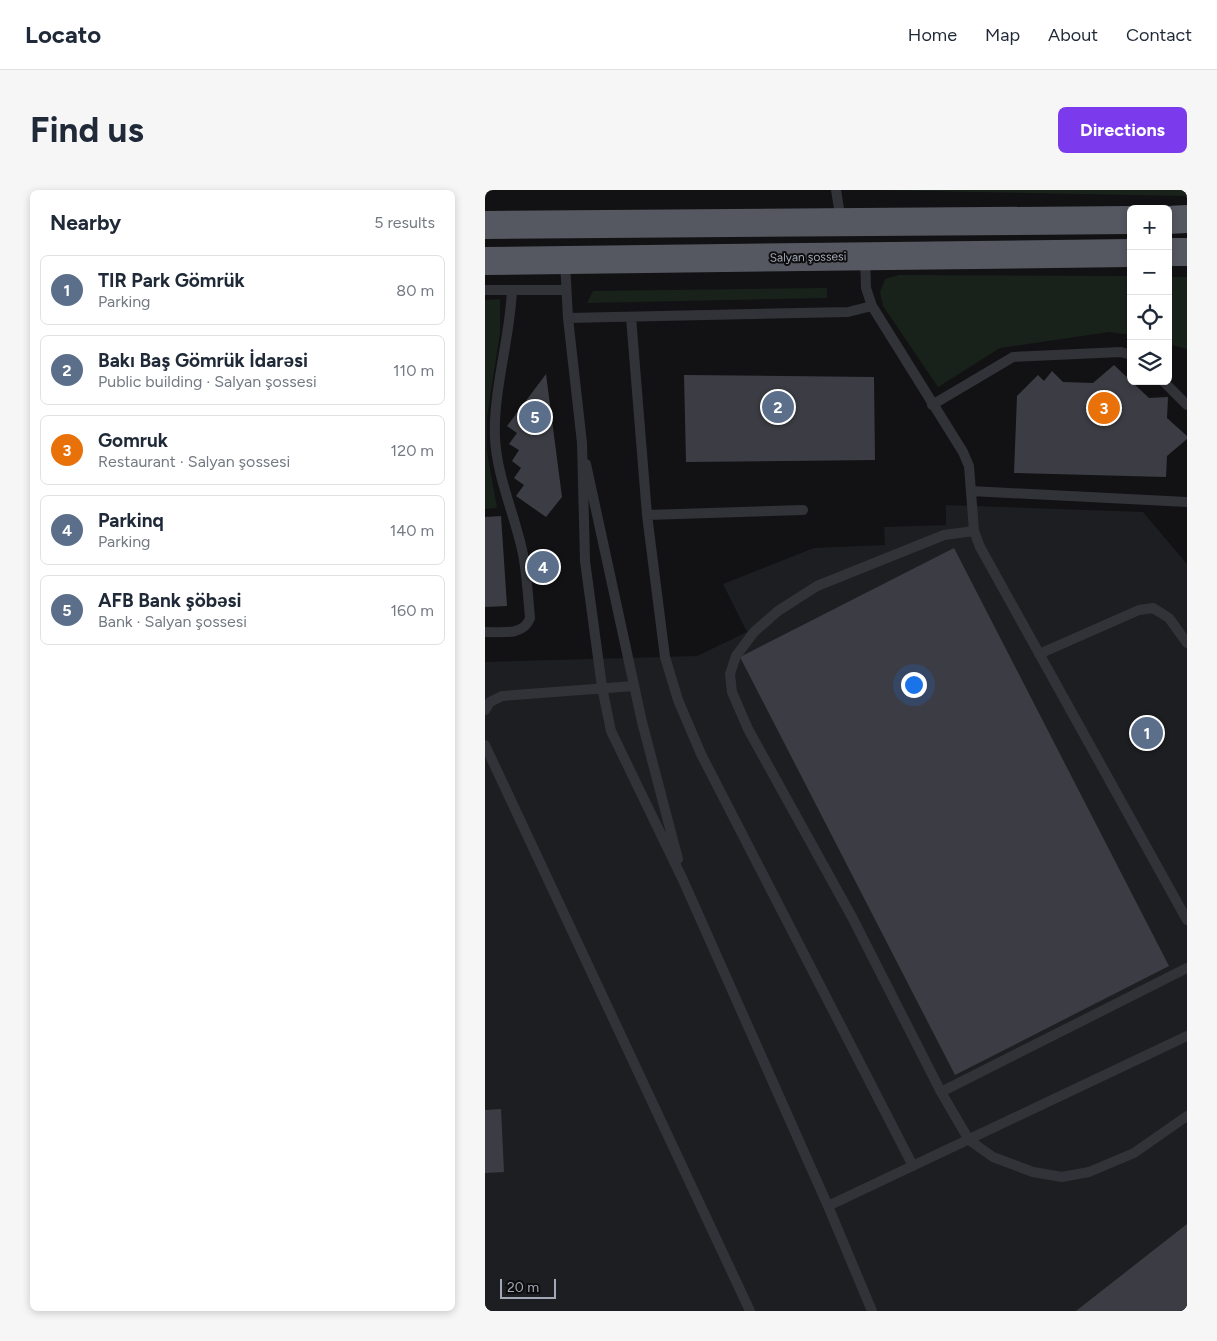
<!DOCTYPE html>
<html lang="en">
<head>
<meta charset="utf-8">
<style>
	body { margin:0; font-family:Figtree,sans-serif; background:#f6f6f7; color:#1f2937 }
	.controls { position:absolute; right:15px; top:15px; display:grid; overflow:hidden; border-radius:8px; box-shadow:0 2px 8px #0003 }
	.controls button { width:45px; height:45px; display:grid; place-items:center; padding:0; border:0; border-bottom:1px solid #e0e1e3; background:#fff; color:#1f2937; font:25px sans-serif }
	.scale { position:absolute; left:15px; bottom:12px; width:56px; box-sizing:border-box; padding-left:5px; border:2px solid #a1a8b6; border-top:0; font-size:14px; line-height:18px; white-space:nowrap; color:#a1a8b6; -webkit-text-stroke:4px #0d0d0e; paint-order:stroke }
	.you { position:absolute; left:428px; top:494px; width:18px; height:18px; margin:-12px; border:4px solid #fff; border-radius:50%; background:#1a73e8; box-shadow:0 0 0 8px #1a73e833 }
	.badge { display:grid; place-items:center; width:32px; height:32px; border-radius:50%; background:#7c3aed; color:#fff; font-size:16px; font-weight:700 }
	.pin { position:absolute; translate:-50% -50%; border:2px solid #fff; box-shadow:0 1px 5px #0006 }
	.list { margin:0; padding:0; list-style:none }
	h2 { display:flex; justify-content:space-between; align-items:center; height:65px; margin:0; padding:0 20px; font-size:21px }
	h2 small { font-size:16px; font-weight:400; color:#747a83 }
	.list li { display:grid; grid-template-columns:32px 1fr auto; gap:15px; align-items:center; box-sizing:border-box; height:70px; margin:0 10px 10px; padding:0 10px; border:1px solid #e0e1e3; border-radius:8px }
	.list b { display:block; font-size:19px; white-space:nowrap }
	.list p { margin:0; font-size:16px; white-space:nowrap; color:#747a83 }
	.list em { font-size:16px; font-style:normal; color:#747a83 }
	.icon { flex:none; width:28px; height:28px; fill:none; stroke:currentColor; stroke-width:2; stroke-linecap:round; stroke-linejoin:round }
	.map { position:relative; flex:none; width:702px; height:1121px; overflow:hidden; border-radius:8px }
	header { display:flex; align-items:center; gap:30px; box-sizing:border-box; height:70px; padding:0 25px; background:#fff; border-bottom:1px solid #e0e1e3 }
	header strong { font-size:24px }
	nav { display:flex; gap:28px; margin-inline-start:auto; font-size:18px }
	.intro { display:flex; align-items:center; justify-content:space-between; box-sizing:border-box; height:120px; padding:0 30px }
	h1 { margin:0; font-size:35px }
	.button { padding:12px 22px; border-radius:8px; background:#7c3aed; color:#fff; font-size:18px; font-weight:700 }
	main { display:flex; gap:30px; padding:0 30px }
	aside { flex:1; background:#fff; border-radius:8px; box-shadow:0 2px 8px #0003 }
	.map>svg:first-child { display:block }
	.built { fill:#1d1e21 }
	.green { fill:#19221a }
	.building { fill:#3c3d44 }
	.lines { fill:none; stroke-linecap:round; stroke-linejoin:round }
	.service { stroke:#323339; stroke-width:10 }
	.trunk { stroke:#565861; stroke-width:28 }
	.labels { text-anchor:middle; stroke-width:4; stroke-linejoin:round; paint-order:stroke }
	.street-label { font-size:12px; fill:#a1a8b6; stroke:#0d0d0e }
</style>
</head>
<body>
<header>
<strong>Locato</strong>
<nav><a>Home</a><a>Map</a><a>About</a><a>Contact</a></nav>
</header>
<div class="intro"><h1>Find us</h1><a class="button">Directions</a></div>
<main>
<aside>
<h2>Nearby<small>5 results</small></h2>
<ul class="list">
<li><span class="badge" style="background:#5c6f8a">1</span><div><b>TIR Park Gömrük</b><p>Parking</p></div><em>80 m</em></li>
<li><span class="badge" style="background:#5c6f8a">2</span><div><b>Bakı Baş Gömrük İdarəsi</b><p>Public building · Salyan şossesi</p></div><em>110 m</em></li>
<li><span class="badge" style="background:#e8710a">3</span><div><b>Gomruk</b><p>Restaurant · Salyan şossesi</p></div><em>120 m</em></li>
<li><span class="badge" style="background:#5c6f8a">4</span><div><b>Parkinq</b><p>Parking</p></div><em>140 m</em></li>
<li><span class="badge" style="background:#5c6f8a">5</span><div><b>AFB Bank şöbəsi</b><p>Bank · Salyan şossesi</p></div><em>160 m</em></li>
</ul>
</aside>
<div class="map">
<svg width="702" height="1121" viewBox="0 0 702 1121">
	<rect width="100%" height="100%" fill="#121214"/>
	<path class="built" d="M461,315l197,7 44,52v747h-702v-649l212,-6 50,-24 -24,-48 91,-36 71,-3 -1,-18 62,-2z"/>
	<path class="green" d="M384,0h318v6z
		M414,85l232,1v59l-22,-3 -109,16 -62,39 -55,-81 -3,-14 5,-13z
		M683,87h19v72l-19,-5z
		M342,98v10l-240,5 6,-12z
		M15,109v34l-13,84v35l10,56 -12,1v-209z"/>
	<path class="building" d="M629,175l35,33 19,-1 -1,21 20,18v3l-20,17 -1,21 -152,-4 3,-77 21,-21 6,6 8,-10 11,11 30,1z
		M61,184l16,123 -16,20 -30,-21 8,-11 -10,-7 7,-10 -9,-7 7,-11 -10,-6 8,-11 -10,-7z
		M199,185l190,2 1,83 -189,2z
		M16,326l6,90 -22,1v-90z
		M469,358l215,418 -214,109 -215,-418z
		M16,919l3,63 -19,1v-63z
		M702,1034v87h-111z"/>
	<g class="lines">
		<path class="service" d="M351,0l5,31
			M380,67l1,31 6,18 91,146 6,14 5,65 6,16 207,373
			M80,72l3,56 14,125 3,118 17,126 9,44 72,149 145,326 44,105
			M0,100h81
			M146,127l16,198 156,-5
			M83,128l280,-6 24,-6
			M678,191l24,24
			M447,215l81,-48 108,-5 10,3
			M101,274l56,258 36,137
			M486,301l216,11
			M162,325l18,142 13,43 23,54 212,412
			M489,341l-30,4 -127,51 -39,25 -24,21 -18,24 -6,18 2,18 16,37 104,188 89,175 28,48 24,17 40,15 29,5 27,-5 45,-19 53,-37
			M0,442c16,0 39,4 45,-14 -2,-21 -3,-43 -7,-64 -8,-39 -26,-76 -28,-116 -2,-48 15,-99 17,-148
			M554,464l100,-44 14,-2 16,10 18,25
			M0,520l5,-8 12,-6 132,-10
			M0,555l265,566
			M456,902l246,-124
			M343,1016l359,-170"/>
		<path class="trunk" d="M683,30l19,-1
			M0,35l646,-5
			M683,62h19
			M0,71l646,-8"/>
	</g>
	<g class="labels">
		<g class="street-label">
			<text transform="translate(323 67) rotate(-1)" y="4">Salyan şossesi</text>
		</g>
	</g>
</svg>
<div class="controls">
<button>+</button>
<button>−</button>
<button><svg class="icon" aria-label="locate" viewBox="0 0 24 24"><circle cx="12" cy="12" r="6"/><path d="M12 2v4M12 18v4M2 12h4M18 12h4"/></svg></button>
<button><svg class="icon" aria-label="layers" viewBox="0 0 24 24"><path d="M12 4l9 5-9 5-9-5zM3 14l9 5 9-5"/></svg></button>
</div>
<div class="scale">20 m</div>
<div class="you"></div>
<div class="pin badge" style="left:662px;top:543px;background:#5c6f8a">1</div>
<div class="pin badge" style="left:293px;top:217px;background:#5c6f8a">2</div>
<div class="pin badge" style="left:619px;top:218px;background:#e8710a">3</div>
<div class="pin badge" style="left:58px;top:377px;background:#5c6f8a">4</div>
<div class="pin badge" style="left:50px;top:227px;background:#5c6f8a">5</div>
</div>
</main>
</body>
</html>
